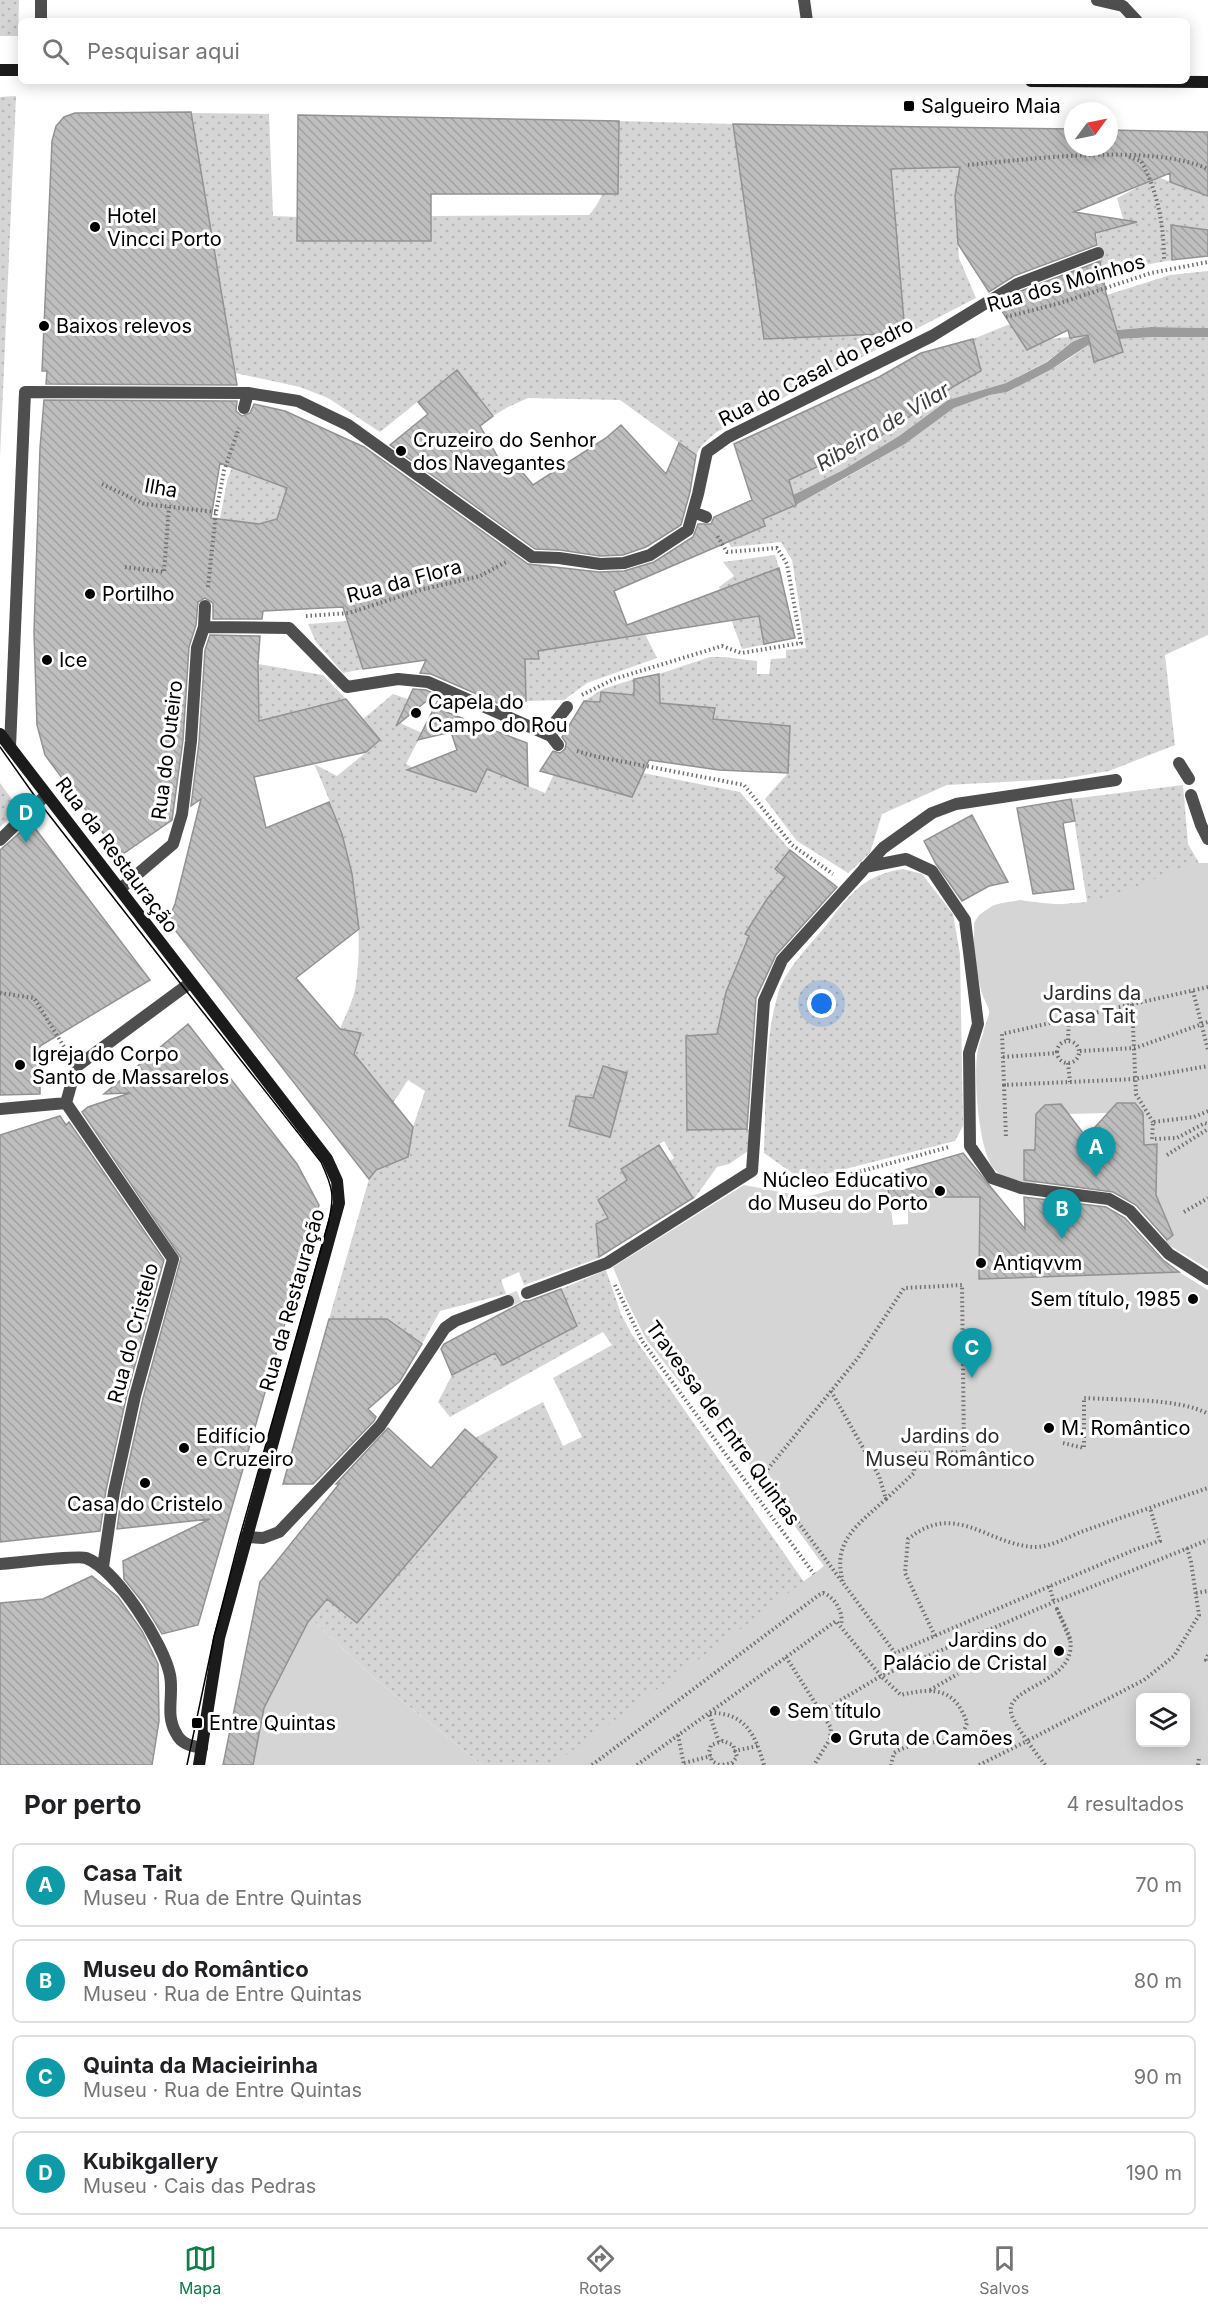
<!DOCTYPE html>
<html lang="pt">
<head>
<meta charset="utf-8">
<style>
	body { margin:0; font-family:Inter,sans-serif; background:#f2f2f2; color:#202124 }
	.controls { position:absolute; right:18px; bottom:18px; display:grid; overflow:hidden; border-radius:9px; box-shadow:0 3px 15px #0003 }
	.controls button { width:54px; height:54px; display:grid; place-items:center; padding:0; border:0; border-bottom:2px solid #e0e0e0; background:#fff; color:#202124; font:30px sans-serif }
	.compass { position:absolute; left:1064px; top:102px; width:54px; height:54px; border-radius:50%; background:#fff; box-shadow:0 3px 15px #0003; rotate:57deg }
	.you { position:absolute; left:822px; top:1004px; width:21px; height:21px; margin:-15px; border:4px solid #fff; border-radius:50%; background:#1a73e8; box-shadow:0 0 0 9px #1a73e833 }
	.badge { display:grid; place-items:center; width:39px; height:39px; border-radius:50%; background:#0b8043; color:#fff; font-size:20px; font-weight:700 }
	.pin { position:absolute; translate:-50% -50px; filter:drop-shadow(0 2px 3px #0008) }
	.pin::after { content:''; position:absolute; top:32px; width:21px; height:18px; background:inherit; clip-path:polygon(0 0,100% 0,50% 100%) }
	.list { margin:0; padding:0; list-style:none }
	h2 { display:flex; justify-content:space-between; align-items:center; height:78px; margin:0; padding:0 24px; font-size:26px }
	h2 small { font-size:20px; font-weight:400; color:#757577 }
	.list li { display:grid; grid-template-columns:39px 1fr auto; gap:18px; align-items:center; box-sizing:border-box; height:84px; margin:0 12px 12px; padding:0 12px; border:2px solid #e0e0e0; border-radius:9px }
	.list b { display:block; font-size:22px; white-space:nowrap }
	.list p { margin:0; font-size:20px; white-space:nowrap; color:#757577 }
	.list em { font-size:20px; font-style:normal; color:#757577 }
	.icon { flex:none; width:33px; height:33px; fill:none; stroke:currentColor; stroke-width:2; stroke-linecap:round; stroke-linejoin:round }
	.map { position:relative; flex:none; width:1208px; height:1765px; overflow:hidden }
	.search { position:absolute; background:#fff; box-shadow:0 3px 15px #0003; left:18px; right:18px; top:18px; height:66px; display:flex; align-items:center; gap:15px; box-sizing:border-box; padding:0 21px; border-radius:9px; color:#757577; font-size:22px }
	.sheet { height:462px; background:#fff }
	nav { display:flex; justify-content:space-around; align-items:center; box-sizing:border-box; height:84px; border-top:2px solid #e0e0e0; background:#fff; font-size:16px; color:#757577 }
	nav a { display:grid; justify-items:center; gap:3px }
	nav .on { color:#0b8043 }
	.map>svg:first-child { display:block }
	.grass { fill:url(#grass-dots); fill-rule:evenodd }
	.park { fill:#d5d5d5; fill-rule:evenodd }
	.water { fill:#9c9c9c }
	.building { fill:url(#building-back-hatch); stroke:#929292; stroke-width:1.5; fill-rule:evenodd }
	.lines { fill:none; stroke-linecap:round; stroke-linejoin:round }
	.street-tunnel { stroke:#d9d9d9; stroke-width:12; stroke-dasharray:12 6; stroke-linecap:butt }
	.path { stroke:#707070; stroke-width:4; stroke-dasharray:1.5 3; stroke-linecap:butt }
	.lane { stroke:#4e4e4e; stroke-width:12 }
	.street { stroke:#4e4e4e; stroke-width:12 }
	.secondary { stroke:#1b1b1b; stroke-width:12 }
	.tram { stroke:#000; stroke-width:1.5 }
	.poi-dot { fill:#000; stroke:#fff; stroke-width:2 }
	.labels { text-anchor:middle; stroke-width:6; stroke-linejoin:round; paint-order:stroke }
	.poi-label { font-size:20px; fill:#000; stroke:#fff; text-anchor:start }
	.street-label { font-size:20px; fill:#000; stroke:#fff }
	.park-label { font-size:20px; fill:#2c2c2c; stroke:#fff }
	.water-label { font-size:21px; font-style:italic; fill:#3d3d3d; stroke:#fff }
</style>
</head>
<body>
<div class="map">
<svg width="1208" height="1765" viewBox="0 0 1208 1765">
	<defs>
		<pattern id="grass-dots" width="8" height="8" patternUnits="userSpaceOnUse" patternTransform="scale(1.5)"><rect width="8" height="8" fill="#d5d5d5"/><path d="M2 2h.1M6 6h.1" fill="none" stroke="#b5b5b5" stroke-width="1.8" stroke-linecap="round"/></pattern>
		<pattern id="building-back-hatch" width="6" height="6" patternUnits="userSpaceOnUse" patternTransform="scale(1.5)"><rect width="6" height="6" fill="#bebebe"/><path d="M-1 5l2 2M0 0l6 6M5-1l2 2" fill="none" stroke="#a2a2a2"/></pattern>
	</defs>
	<rect width="100%" height="100%" fill="#fff"/>
	<path class="grass" d="M0,0h19l-1,36h-18z
		M16,96l-16,362v-361z
		M191,113l78,1 4,102 25,1 -1,24h134v-25l158,-1c21,-21 23,-64 30,-94l114,3 32,215 140,-6 -18,-207h25l5,42 50,-8 -12,36 4,62 17,40 -261,135 -14,13 -5,9 -76,-55 -92,-2 -20,9 -15,9 -36,-46 -77,62 -52,-34 -28,-11 -65,-14z
		M1147,173l61,23v34l-37,-4 1,34 -32,6 -36,14 -8,-48 29,-7 -8,-27 27,-14z
		M1208,271v57l-57,-1 -34,3 -10,-35 63,-20z
		M1010,324l17,26 22,-11 39,-4 -16,7 -26,20 -40,21 -58,17 -49,36 -56,34 -50,25 -9,-12 72,-35 117,-109z
		M1154,337h54v298l-43,20 10,90 -66,26 -48,8 -114,6 -65,29 -12,39 -22,20 -51,-32 -32,-42 23,-26 2,-47 -77,-7 2,-11 -36,-3 -19,4 -1,-35 51,-17h14l33,4v13h12l2,-15 15,-1v-8l20,-2 -14,-88 -11,-18 -50,5 -3,-5 37,-16 -2,-7 33,-14 51,-28 58,-33 49,-36 36,-13 17,-3 60,-32 23,-16 4,18 29,-10 -4,-13z
		M234,462l29,17 24,9 -7,21 20,8 -41,7 -39,-5 7,-38z
		M775,555l4,13 -50,19 8,30 48,-22 5,19 -27,8 5,22 -26,5 -23,-62 15,-11 -11,-14z
		M348,621l15,48 -20,4 -27,-31 -8,-18z
		M642,628l15,30 -70,25 -23,17 -38,1 -1,-42 11,-18z
		M258,664l65,11 23,24 -87,22z
		M634,679l1,26 -8,-10 -25,-3 -2,10 -16,-1 19,-12z
		M393,694l15,5 -10,23 24,11 -16,31 27,14 54,-9 58,24 9,-19 89,-1 97,19 50,58 -14,19 9,8 -18,22 -22,35 7,4 -26,54 -9,42 -31,3 1,93 65,-1 -4,22 -19,13 -12,3 -23,32 -16,-23 -41,26 -40,22 2,34 -75,27 -5,-13 -18,8 5,14 -66,17 -18,33 -35,-25h-58l40,-140 17,-21 7,5 15,-6 5,-30 12,-36 -17,-11 -15,23 -39,-49 7,-21 -21,-4c5,-13 12,-26 15,-39 13,-78 -9,-156 -41,-226l23,12 43,-35 -18,-21zM603,1066l24,7 -17,64 -41,-12 7,-29 17,2zM664,1141l10,17 -17,12 -11,-17zM635,1159l15,25 -15,10 -14,-25z
		M0,783l19,26 -19,18z
		M1183,785l5,59 11,19h9l-225,169 7,-20 -8,-19 -8,-70 5,-8 15,-10 26,-5 31,5 36,-3 -16,-103z
		M903,869l19,5 31,40 7,40 3,172 -8,15 -153,39 -38,-27c2,-48 0,-114 14,-159 6,-24 35,-52 50,-71 23,-30 36,-48 75,-54z
		M606,1270l15,44 10,19 173,249 -176,183h-146l-108,-87 -64,-60 -52,-27 4,-13 12,-14 46,42 7,-7 30,24 140,-166 -22,-19 68,-36 20,44 19,-9 -29,-59 59,-33 -9,-13 -153,85 -12,-15 14,-27 43,-23 8,13 74,-39 -16,-37z"/>
	<path class="park" d="M1199,863h9v406l-44,-27 9,-7 -17,-40 1,-51 -13,1 -1,-32 -8,-10 -27,10 -40,1 -7,-10 -16,1 -9,9v36l-12,1v18h12v17c-15,-4 -32,-6 -42,-17 -16,-19 -21,-96 -16,-120 3,-12 9,-23 11,-35 1,-7 -5,-14 -7,-21 -5,-17 -15,-68 -1,-79 27,-24 64,-6 97,-10 42,-6 79,-30 121,-41z
		M887,1175l6,50 15,-1v-27h72v82l199,-7 29,18v475h-656l190,-137 82,-62 -137,-187 -6,5 -35,-45 -20,-40 -13,-32 131,-82 62,12zM1140,1698h46v44h-46z
		M310,1618l64,60 108,87h-229l11,-57z"/>
	<path class="water" d="M1151,327l57,1v9h-54l-35,2 -2,-9z
		M1088,335l2,9 -40,26 -43,22 -17,3 -36,13 -49,36 -109,61 -3,-10 50,-25 56,-34 49,-36 58,-17 41,-21 25,-20z"/>
	<path class="building" d="M191,112l46,273 -191,-1 1,-13h-5l2,-45 8,-185 4,-15 8,-9 11,-4z
		M298,115l321,6 -1,73h-187v47h-134z
		M733,124l340,5v18h36v-17l99,2v64l-38,-14v-9l-96,39 63,10 -42,11 2,12 -83,31 -25,16 -31,-48 -3,-48 5,-29 -69,2 14,164 -141,6z
		M1171,225l37,5v26l-36,4z
		M1100,261l6,32 17,59 -29,10 -6,-27 -18,3 -2,-8 -41,20 -29,-45 23,-14z
		M973,339l8,32 -25,14 -80,54 -87,41 7,25 -33,14 2,7 -151,65 13,34 152,-57 16,70 -31,6 -5,-28 -221,35 1,8h-14l1,42 -29,2 -66,-29 -11,-1 6,-13 -63,9 -20,-62 -80,4 -1,8h-49v-16l-8,-5 -7,4 -2,23 -7,22 -6,93 -11,80 -52,36 -75,-101 -8,-30 -3,-93 6,-184 4,-48 193,1 -1,10 6,5 8,-3 4,-9 31,7 79,36 164,117 71,8 25,-1 30,-9 39,-25 5,-13h13l3,-7 38,-17 -18,-56 145,-67 42,-24zM220,463l67,25 -10,31 -18,5 -48,-6z
		M457,370l36,46 -13,10 27,47 11,-6 15,18 73,-47 15,-13 45,49 13,-31 17,12 -6,37 -9,33 -35,22 -23,8 -23,1 -40,-6 -25,-1 -145,-104 38,-31 -10,-12z
		M210,635l50,1 -2,28 1,57 87,-22 34,41 -14,12 -112,25 12,51 63,-26 13,32 10,40 7,55 -63,49 44,51 21,4 -7,21 59,73 -5,30 -32,13 -7,9 -201,-258 7,-17 26,-105 -10,7 8,-64 6,-92z
		M659,674l1,29 55,5 -2,11 77,7 -2,47 -69,-3 -70,-10 -17,37 -92,-26 13,-20 7,2 5,-4 1,-6 -4,-6 22,-36 16,1 1,-10 33,3v-16z
		M413,689l13,1 9,4 -39,32z
		M440,696l22,10 -26,2 91,35 1,43 -41,-17 -11,23 -69,-22 50,-20 -6,-18 -33,8z
		M1071,799l4,22 -12,2 11,66 -41,5 -16,-86z
		M972,815l36,67 -19,4 -27,15 -26,-37 -12,-23z
		M31,823l119,157 -110,66v48l-40,1v-245z
		M790,850l47,37 -61,68 -20,43 -9,131 -60,1 -1,-94 31,-2 9,-42 23,-56 -4,-2 22,-35 18,-22 -10,-8z
		M188,1024l109,140 22,41 -121,420 -36,9 -18,-30 -20,-25 -1,-18 87,-42 -93,10 5,-36 21,-95 38,-140 -99,-146 6,-5 42,-14 -26,1z
		M603,1066l24,7 -17,64 -41,-11 7,-30 17,2z
		M1117,1103h18l8,10 1,32 13,-1 -1,51 17,40 -6,5 -31,-35 -23,-13 -89,-12v-30h11l1,-36 9,-9 16,-1 25,33z
		M60,1116l6,9 3,-3 95,138 -37,134 -21,96 -6,41 -100,11v-407z
		M659,1145l34,53 -94,59 -3,-33 12,-6 -10,-18 29,-20 -6,-11z
		M963,1153l62,76 -1,-32 82,10 19,11 38,42 16,12 -200,7 1,-82h-91l-2,-22z
		M561,1289l16,37 -74,39 -8,-12 -43,22 -11,-26 3,-5 81,-43h4z
		M329,1319h58l35,25 -22,37 -32,28 8,8 -2,4 -61,63h-30z
		M388,1428l43,40 34,-39 32,28 -140,166 -30,-24 -19,23 -44,86 -11,57h-30l37,-183 79,-98h-3z
		M92,1576l26,21 24,34 16,33 1,57 -7,44h-152v-162l43,-4z"/>
	<g class="lines">
		<path class="street-tunnel" d="M508,1301l19,-8"/>
		<path class="path" d="M1129,157l12,4c17,31 23,65 23,100
			M968,165c63,-6 184,-22 240,4
			M1006,317l54,-14 91,-30 57,-11
			M102,484l42,20 72,8
			M125,567l39,5 5,-65
			M208,587l8,-75 8,-41 15,-43
			M306,616l43,-3 71,-23 60,-14 26,-14
			M582,695l32,-16 108,-33 19,7 60,-10 -14,-79 -10,-16 -50,4 -11,-18
			M577,751l17,5 150,29 48,60 41,29
			M1208,987l-206,47 2,51 131,-6 73,-13
			M1193,991l15,59
			M0,993l34,5 32,52
			M1132,1004l4,90 17,28
			M1068,1040l1,-21
			M1057 1052a11 11 0 1 1 22 0a11 11 0 1 1-22 0Z
			M1080,1051l55,-3 73,-26
			M1003,1057l54,-4
			M1068,1063l2,19
			M1004,1085l2,53
			M1208,1111l-14,6 -41,5 -1,17 25,-1 28,-15 3,1
			M1167,1155l41,-26
			M768,1180l36,7 145,-40
			M1184,1212l24,-14
			M615,1285l27,56 172,233
			M831,1391l48,85 7,23c-26,24 -55,42 -43,82
			M1063,1443l21,5v-50c32,2 97,0 124,16
			M886,1499l28,-26 1,-20 49,-1 -2,-167 -58,3 -46,70 -95,117 132,178 239,-103 26,-9 -10,-33
			M1049,1586l5,16
			M1196,1593l12,-2
			M935,1636l-30,-63 3,-34c47,-38 77,4 125,8 15,1 35,-10 48,-15 42,-15 85,-30 127,-44
			M1208,1655l-2,5 2,1
			M786,1657l45,71 -1,11 -16,26
			M930,1690l28,-16
			M821,1712l60,-36 20,19c33,-8 54,-7 66,28l-4,10c-22,14 -48,6 -69,20l-3,12
			M678,1735l6,30
			M719,1742l-10,-29c36,-1 46,21 55,52
			M734,1751l24,-5
			M684,1763l27,-7
			M592,1765l227,-170 4,-2c12,4 21,20 18,32
			M637,1765l199,-144 45,55 173,-74 154,-62
			M719,1765l-7,-4 -3,-9 2,-7 12,-4 10,4 4,12 -5,6 -10,2
			M979,1765l48,-24c-5,-9 -14,-19 -16,-29 -5,-26 67,-29 59,-73 -2,-10 -9,-20 -13,-30l13,31
			M1045,1765l-18,-24 117,-61 30,-24 25,-41 -8,-53 -4,-14
			M1198,1765l1,-7h2"/>
		<path class="lane" d="M1097,0l26,6 14,15"/>
		<path class="street" d="M804,0l3,21
			M41,21v-21
			M244,408l4,-15
			M693,512l13,5
			M204,627l85,1 58,59 51,-8 30,3 123,54 7,9
			M551,736l5,-15 11,-14
			M10,747l15,-355 223,1 50,8 50,24 184,132 27,1 41,6 24,-1 26,-8 38,-25 10,-36 9,-42 21,-15 204,-101 85,-52 81,-31
			M1179,763l10,16
			M1191,795l10,30 7,14
			M0,840l46,-45
			M865,867l41,-8 26,12 33,49 13,104 -9,29 1,93 22,32 29,10 88,11 21,12 39,43 39,25
			M120,889l53,-45 9,-30 9,-73 6,-93 7,-21 1,-21
			M66,1103l107,156 -38,137 -21,96 -11,75
			M66,1103l10,-36 114,-84
			M0,1109l66,-6
			M527,1293l80,-30 145,-92 12,-170 18,-41 101,-112 49,-35 24,-9 160,-24
			M246,1537l17,1 16,-6 101,-106 65,-98 10,-7 53,-20
			M0,1564c15,-1 77,-9 86,-6 30,11 78,86 84,117 4,20 -5,40 6,58 5,11 15,13 26,15"/>
		<path class="secondary" d="M0,70h21
			M1031,81l177,1
			M0,734l327,425 10,22 2,22 -120,435 -20,127"/>
		<path class="tram" d="M0,747l39,55 145,186 137,174c12,26 14,34 7,62l-88,312 -26,101 -27,128"/>
	</g>
	<g class="poi-dot">
		<rect x="903" y="100" width="12" height="12" rx="3"/>
		<circle cx="95" cy="227" r="6"/>
		<circle cx="44" cy="326" r="6"/>
		<circle cx="401" cy="451" r="6"/>
		<circle cx="90" cy="594" r="6"/>
		<circle cx="47" cy="660" r="6"/>
		<circle cx="416" cy="713" r="6"/>
		<circle cx="20" cy="1065" r="6"/>
		<circle cx="940" cy="1191" r="6"/>
		<circle cx="981" cy="1263" r="6"/>
		<circle cx="1193" cy="1299" r="6"/>
		<circle cx="1049" cy="1428" r="6"/>
		<circle cx="184" cy="1448" r="6"/>
		<circle cx="145" cy="1483" r="6"/>
		<circle cx="1059" cy="1651" r="6"/>
		<circle cx="775" cy="1711" r="6"/>
		<rect x="191" y="1717" width="12" height="12" rx="3"/>
		<circle cx="836" cy="1738" r="6"/>
	</g>
	<g class="labels">
		<g class="poi-label">
			<text x="921" y="113">Salgueiro Maia</text>
			<text x="107" y="223">Hotel<tspan x="107" dy="23">Vincci Porto</tspan></text>
			<text x="56" y="333">Baixos relevos</text>
			<text x="413" y="447">Cruzeiro do Senhor<tspan x="413" dy="23">dos Navegantes</tspan></text>
			<text x="102" y="601">Portilho</text>
			<text x="59" y="667">Ice</text>
			<text x="428" y="709">Capela do<tspan x="428" dy="23">Campo do Rou</tspan></text>
			<text x="32" y="1061">Igreja do Corpo<tspan x="32" dy="23">Santo de Massarelos</tspan></text>
			<text x="928" y="1187" text-anchor="end">Núcleo Educativo<tspan x="928" dy="23">do Museu do Porto</tspan></text>
			<text x="993" y="1270">Antiqvvm</text>
			<text x="1181" y="1306" text-anchor="end">Sem título, 1985</text>
			<text x="1061" y="1435">M. Romântico</text>
			<text x="196" y="1443">Edifício<tspan x="196" dy="23">e Cruzeiro</tspan></text>
			<text x="145" y="1511" text-anchor="middle">Casa do Cristelo</text>
			<text x="1047" y="1647" text-anchor="end">Jardins do<tspan x="1047" dy="23">Palácio de Cristal</tspan></text>
			<text x="787" y="1718">Sem título</text>
			<text x="209" y="1730">Entre Quintas</text>
			<text x="848" y="1745">Gruta de Camões</text>
		</g>
		<g class="street-label">
			<text transform="translate(1066 283) rotate(-16)" y="7">Rua dos Moinhos</text>
			<text transform="translate(816 372) rotate(-27)" y="7">Rua do Casal do Pedro</text>
			<text transform="translate(161 488) rotate(10)" y="7">Ilha</text>
			<text transform="translate(404 581) rotate(-15)" y="7">Rua da Flora</text>
			<text transform="translate(167 750) rotate(-83)" y="7">Rua do Outeiro</text>
			<text transform="translate(117 855) rotate(53)" y="7">Rua da Restauração</text>
			<text transform="translate(292 1300) rotate(-74)" y="7">Rua da Restauração</text>
			<text transform="translate(133 1333) rotate(-75)" y="7">Rua do Cristelo</text>
			<text transform="translate(723 1423) rotate(54)" y="7">Travessa de Entre Quintas</text>
		</g>
		<g class="park-label">
			<text x="1092" y="1000">Jardins da<tspan x="1092" dy="23">Casa Tait</tspan></text>
			<text x="950" y="1443">Jardins do<tspan x="950" dy="23">Museu Romântico</tspan></text>
		</g>
		<g class="water-label">
			<text transform="translate(883 427) rotate(-31)" y="7">Ribeira de Vilar</text>
		</g>
	</g>
</svg>
<div class="controls">
<button><svg class="icon" aria-label="layers" viewBox="0 0 24 24"><path d="M12 4l9 5-9 5-9-5zM3 14l9 5 9-5"/></svg></button>
</div>
<svg class="compass" viewBox="-18 -18 36 36"><path d="M0-13l5 13h-10z" fill="#e53935"/><path d="M0 13l5-13h-10z" fill="#757577"/></svg>
<div class="you"></div>
<div class="pin badge" style="left:1096px;top:1177px;background:#0f9aa8">A</div>
<div class="pin badge" style="left:1062px;top:1239px;background:#0f9aa8">B</div>
<div class="pin badge" style="left:972px;top:1378px;background:#0f9aa8">C</div>
<div class="pin badge" style="left:26px;top:843px;background:#0f9aa8">D</div>
<div class="search"><svg class="icon" aria-label="search" viewBox="0 0 24 24"><circle cx="10" cy="10" r="6"/><path d="M15 15l6 6"/></svg>Pesquisar aqui</div>
</div>
<section class="sheet">
<h2>Por perto<small>4 resultados</small></h2>
<ul class="list">
<li><span class="badge" style="background:#0f9aa8">A</span><div><b>Casa Tait</b><p>Museu · Rua de Entre Quintas</p></div><em>70 m</em></li>
<li><span class="badge" style="background:#0f9aa8">B</span><div><b>Museu do Romântico</b><p>Museu · Rua de Entre Quintas</p></div><em>80 m</em></li>
<li><span class="badge" style="background:#0f9aa8">C</span><div><b>Quinta da Macieirinha</b><p>Museu · Rua de Entre Quintas</p></div><em>90 m</em></li>
<li><span class="badge" style="background:#0f9aa8">D</span><div><b>Kubikgallery</b><p>Museu · Cais das Pedras</p></div><em>190 m</em></li>
</ul>
</section>
<nav>
<a class="on"><svg class="icon" aria-label="map" viewBox="0 0 24 24"><path d="M3 6l6-2 6 2 6-2v14l-6 2-6-2-6 2zM9 4v14M15 6v14"/></svg>Mapa</a>
<a><svg class="icon" aria-label="directions" viewBox="0 0 24 24"><path d="M12 3l9 9-9 9-9-9zM9 14v-3h6M13 9l2 2-2 2"/></svg>Rotas</a>
<a><svg class="icon" aria-label="saved" viewBox="0 0 24 24"><path d="M7 4h10v16l-5-4-5 4z"/></svg>Salvos</a>
</nav>
</body>
</html>
